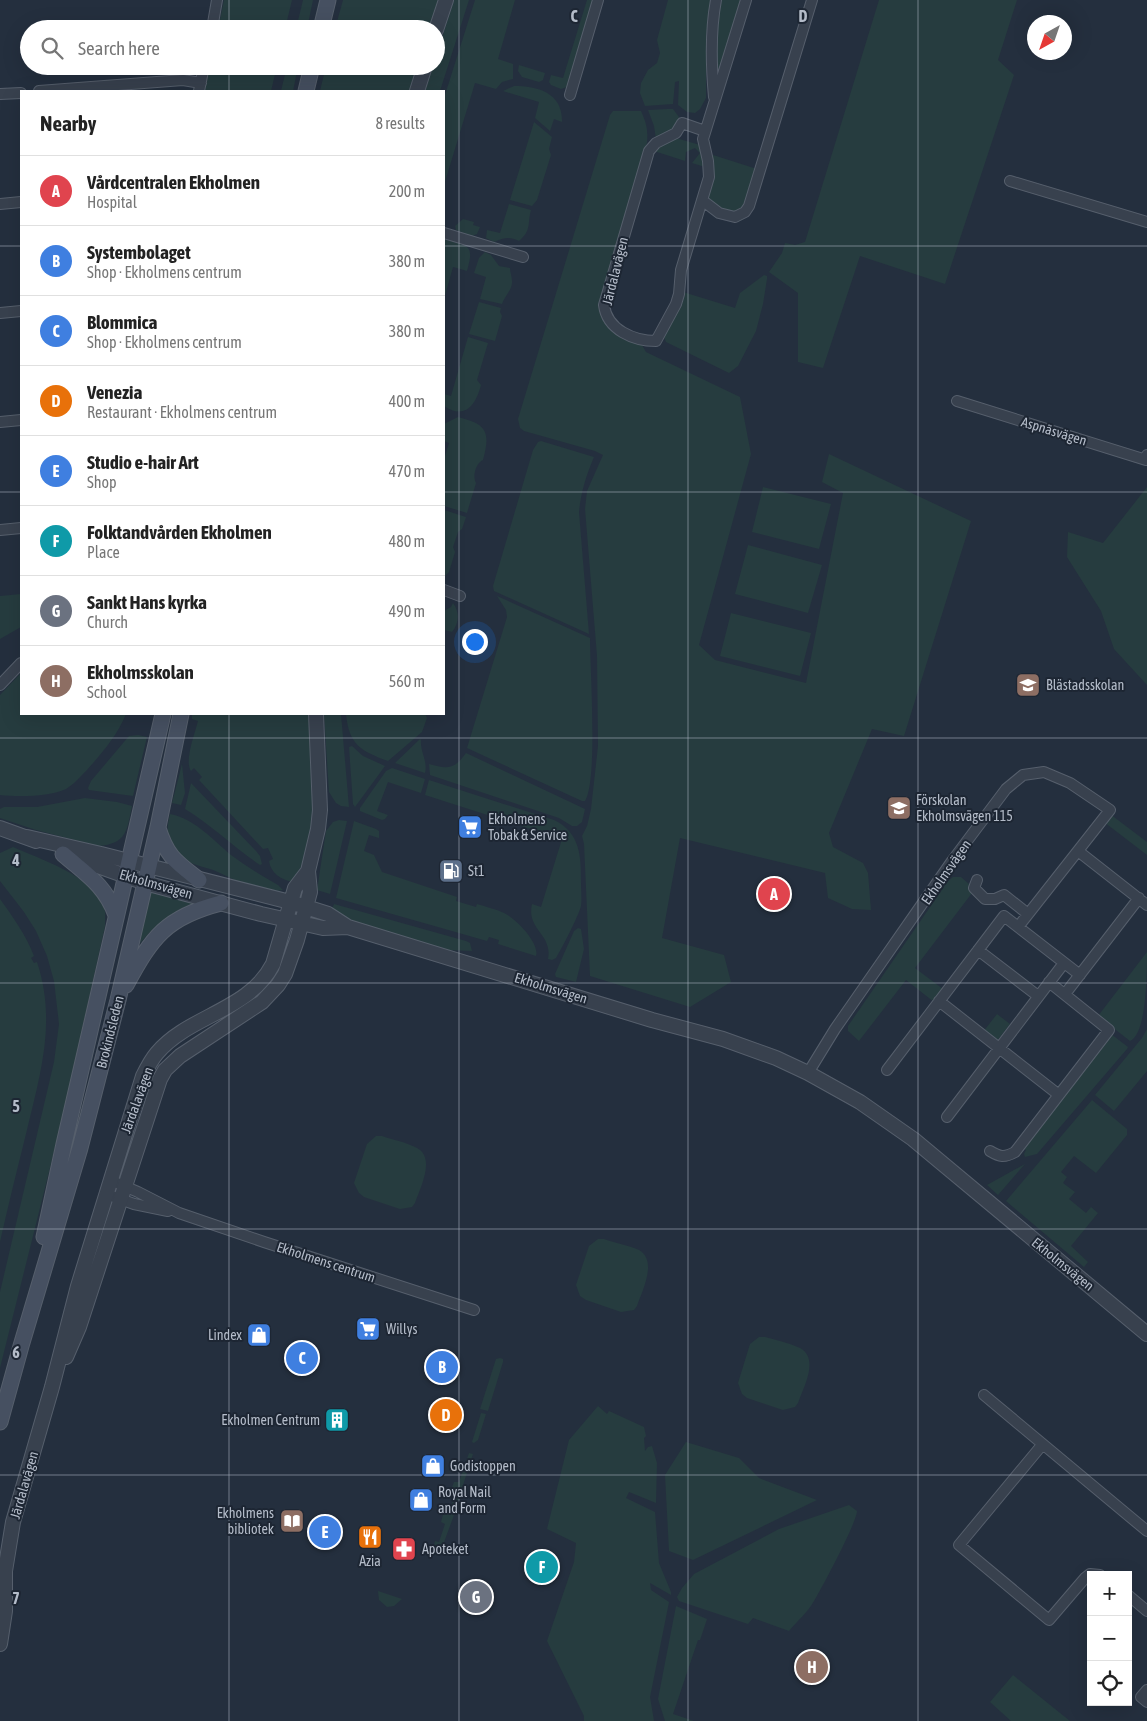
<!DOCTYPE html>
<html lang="en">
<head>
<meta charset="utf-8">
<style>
	body { margin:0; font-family:"Asap Condensed",sans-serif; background:#f6f6f6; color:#222 }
	.controls { position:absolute; right:15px; bottom:15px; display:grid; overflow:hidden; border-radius:0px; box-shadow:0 5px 20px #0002 }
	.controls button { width:45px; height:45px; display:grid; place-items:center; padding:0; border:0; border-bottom:1px solid #e0e0e0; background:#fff; color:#222; font:25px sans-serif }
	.compass { position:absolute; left:1027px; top:15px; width:45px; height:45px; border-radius:50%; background:#fff; box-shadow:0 5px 20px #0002; rotate:220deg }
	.you { position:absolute; left:474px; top:641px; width:18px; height:18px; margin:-12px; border:4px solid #fff; border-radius:50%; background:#1a73e8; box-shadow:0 0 0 8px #1a73e833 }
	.badge { display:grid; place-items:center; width:32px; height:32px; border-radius:50%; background:#ea580c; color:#fff; font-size:16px; font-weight:700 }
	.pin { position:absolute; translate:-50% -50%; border:2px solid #fff; box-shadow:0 1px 5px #0006 }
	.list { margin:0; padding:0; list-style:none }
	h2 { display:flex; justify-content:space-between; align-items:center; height:65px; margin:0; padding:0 20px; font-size:21px }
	h2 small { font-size:16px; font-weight:400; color:#767676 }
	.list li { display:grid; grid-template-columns:32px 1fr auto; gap:15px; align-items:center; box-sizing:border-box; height:70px; padding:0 20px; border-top:1px solid #e0e0e0 }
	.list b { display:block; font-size:19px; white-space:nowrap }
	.list p { margin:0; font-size:16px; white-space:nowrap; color:#767676 }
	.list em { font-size:16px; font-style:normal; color:#767676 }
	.icon { flex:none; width:28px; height:28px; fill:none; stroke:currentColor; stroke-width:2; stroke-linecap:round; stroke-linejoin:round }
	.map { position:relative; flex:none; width:1147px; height:1721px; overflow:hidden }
	.search { position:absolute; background:#fff; box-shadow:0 5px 20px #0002; left:20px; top:20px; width:425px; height:55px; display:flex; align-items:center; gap:12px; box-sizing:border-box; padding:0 18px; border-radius:28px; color:#767676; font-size:19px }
	.panel { position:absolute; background:#fff; box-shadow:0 5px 20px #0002; left:20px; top:90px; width:425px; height:625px; border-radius:0px }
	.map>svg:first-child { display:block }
	.green { fill:#263c3f }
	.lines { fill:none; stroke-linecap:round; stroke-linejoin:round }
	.minor-casing { stroke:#565f6c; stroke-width:12 }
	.tertiary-casing { stroke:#565f6c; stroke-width:16 }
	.secondary-casing { stroke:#565f6c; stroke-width:17 }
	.minor { stroke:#38414e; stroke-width:10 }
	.tertiary { stroke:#38414e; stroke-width:14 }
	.secondary { stroke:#465061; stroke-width:15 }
	.grid { fill:none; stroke:#b4bcc9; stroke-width:1; stroke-opacity:0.55 }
	.labels { text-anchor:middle; stroke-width:4; stroke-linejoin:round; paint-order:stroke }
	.street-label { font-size:14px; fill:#b4bcc9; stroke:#1d2633 }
	.poi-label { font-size:14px; fill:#b4bcc9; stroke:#1d2633; text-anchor:start }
	.grid-label { font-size:16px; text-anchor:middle; font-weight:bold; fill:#b4bcc9; stroke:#1d2633; stroke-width:4; stroke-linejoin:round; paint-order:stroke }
</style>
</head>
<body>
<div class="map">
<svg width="1147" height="1721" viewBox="0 0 1147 1721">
	<rect width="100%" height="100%" fill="#242f3e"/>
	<path class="green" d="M224,0h68l-7,29h-67z
		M303,0h10l-6,29h-11z
		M343,0h95l-9,29h-94z
		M454,0h15l-29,91h-15l8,-25h3v-9z
		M475,0h40l-17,59 15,5v15l-11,3 -6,7 -21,-6 -31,102v-87z
		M587,0h7l-27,87 -6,2 -10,-4 -2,-3 2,-7 12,3z
		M668,0h44l-6,36v62l-6,11 -5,4 -8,-1 -9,-7 1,-24 -4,1 -2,22 -28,2 -5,-13 1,-10 7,-13 9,-7 3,-10 -3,-13z
		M722,0h22l-26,85c-5,-26 -3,-58 4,-85z
		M879,0h138l-19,60 16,15 -69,209 -85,-28 -37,112 -25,-6v-69l-29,-21 13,-19 3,-10 10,2 10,-3z
		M519,65l26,8 -2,7 -4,2 -17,-5 -4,-6z
		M210,66h67l-6,25h-66z
		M287,66h11l-5,25h-12z
		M326,66h91l-8,25h-89z
		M514,86c24,0 49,7 48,36l-8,-3 -4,12 -15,-13 4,-16 -36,-11z
		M668,109h5l6,8 -3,11 -20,11 -2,-13 -6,-16z
		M613,111h28c6,13 8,22 5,37l-44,153 10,27 11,11 19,6 4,7 94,45 11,57 -52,191 16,15 91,23 37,-190 -21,-11 7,-28 142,67 -67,215 -32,-7 -43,104 4,14 30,16 5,10 3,37 -19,-1 -24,-11 -3,-25 -145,-35 -18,100 62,17 7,27 -41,25 -100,-31 -6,-132 -2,-8 5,-10 4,-17 7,-63 -1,-90 -12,-147 2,-18 16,-36 -8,-4 -71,-20 -4,-3 -2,-9 92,-304z
		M534,122l18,15 -3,12 2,6 -14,45 -5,6 -22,-6z
		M676,138l24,7 5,22 -13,-4 8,-10 -5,-5 -9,4 -1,9 -31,-10 3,-3z
		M710,154l47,15 -12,39 -10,5c-10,-2 -24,-6 -28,-18z
		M509,204l22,6c-4,14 1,20 -12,31 -10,-5 -15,-3 -25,1l-8,-4 1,-8 13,3z
		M463,219l11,3 -1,3 7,2 -3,7 -5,2 -16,-6 -1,-4z
		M444,239c24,8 31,4 23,32l-14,-4 -9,32z
		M485,252l6,3 8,11 11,2c0,4 2,9 2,13 1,8 -8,16 -10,23l-22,-5 6,-22 -12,-4 5,-15z
		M764,275l3,1v3l-4,25 -7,27 -18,35 -9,7 -63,-31 -3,-7 20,-43 52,16 5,-15z
		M479,302l22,6 -1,4 2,4 -7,25 -26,-7z
		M468,337l20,6 -11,37 4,5c-5,20 -16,35 -37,21v-12l7,2z
		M458,417c28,7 33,14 25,43 -7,3 -11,16 -7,23l-9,30 -23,-7v-47l5,-16 -5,-2v-17z
		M541,441l53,16c-8,19 -13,35 -15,55l10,122 -95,-43 -1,-5 40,-136 5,-8z
		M763,487l68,17 -12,45 -67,-17z
		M1147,487v198l-33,-36 -13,-38 -34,-54 1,-25 35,11z
		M444,510l22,7 -4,12 -4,3 -5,15 2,5 -6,20 -5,5z
		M748,545l74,20 -14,48 -73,-19z
		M21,594v33l-21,12v-43z
		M497,596l93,42c0,29 8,143 -5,163h-3l-115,-53 40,-131 -1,-7z
		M453,603c7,9 6,21 -1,29l-8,-2v-19l7,-4z
		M731,613l80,20 -11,43 -80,-20z
		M21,673v41h105c-9,22 -24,39 -40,57 -6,6 -13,14 -20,18 -16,8 -49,8 -66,6v-100z
		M192,714h117c4,49 14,127 -17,168 -11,-3 -21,-8 -23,-21l4,-2 -5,-11 -5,1 -64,-69 3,-3 -8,-9 -3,3c-7,-10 4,-38 7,-50l-6,-2z
		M324,714h17l8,93 -8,-1 -5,-3 -7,-11z
		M346,714h79l2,4 -5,14 -34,29c-27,-10 -39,-16 -42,-47z
		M138,735l9,2 -14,59 -44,-6 -1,-2 3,-7 38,-45z
		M420,739l1,1c-1,12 7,21 4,33l-30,-10z
		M352,746l11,10 22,10 -30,41 -2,-3 -4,-57z
		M466,753l119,56 -3,13 -5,4h-5l-13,-8 -129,-43 -1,-11c18,5 25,6 37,-11z
		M182,764l3,29 -4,12 -9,-2z
		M392,768l33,11 -4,14 -33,-11 -11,29 11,4 -3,4 -3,1 -22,-9v-3l26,-37z
		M429,780l125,40c27,13 27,37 27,63 0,7 1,16 0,23 -2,9 -20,44 -25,52l-4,2 -4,-1c5,-25 -22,-29 -16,-55l9,3 21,-68 -137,-44z
		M191,783l65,68 4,5 2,8 -2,1c-26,-17 -48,-40 -75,-56z
		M85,798l32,4 15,4c-5,24 -5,38 -34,40l-62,-16 -36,-12v-9l4,-2h33z
		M170,814c25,5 42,25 61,41 15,11 31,21 47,30l5,5c-25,5 -47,-11 -70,-20 -12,-4 -26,-6 -35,-16 -12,-14 -12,-23 -8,-40z
		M1110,814l37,28v13l-43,-33z
		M339,820l8,1 -17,73 -13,-4 9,-59 7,-9z
		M354,821l22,8 3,2v7l-10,-3 -5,16 10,4 8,17 75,25 -1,4 20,6 1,-3c9,3 19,5 27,9 11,5 36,30 32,43l-38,-12 1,-4 -10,-3 -2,4 -151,-43z
		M13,847c25,11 78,29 90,56 3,7 2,15 2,23l-41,186 -64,256v-76l54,-230 5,-38 -5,-43 -7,-25 -11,-25 -12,-19 -24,-31v-28z
		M953,877h8l9,8 -1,5 3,3 -57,75 28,21 -9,13 -28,-22 -47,61 -11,-10v-5l100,-145z
		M149,892l47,10c-26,10 -43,25 -60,46z
		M0,899c13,18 26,36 34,57l-3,2 3,5 3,-1c20,60 3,113 -11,172 -9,36 -18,72 -26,108z
		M334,904l132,37 4,2 2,8 -25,-1 -83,-25 -13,-4 -19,-12z
		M578,928l3,1 3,20 -8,33 -20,-5 -1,-3 19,-43z
		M1147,952c0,20 0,82 -17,89l-32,-25z
		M997,1014l13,10 -14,18 -13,-10z
		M1147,1029v42l-33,40 -19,-16 47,-57z
		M1111,1034l17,13 -1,2 -90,105 -12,3 -1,-3 2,-4 -3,-2z
		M1092,1100l35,29v6l-31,38 -22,-17 -13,16 6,5 -4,6 12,9 -6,7 17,14 5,-6 7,6 -27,33 17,16 -4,5 -78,-66z
		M376,1136h6c11,4 24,6 35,12 19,10 3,40 -2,55l-3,4 -12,2 -36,-12 -5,-4 -5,-10 13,-39z
		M1025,1164l-27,31 -11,-10z
		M598,1239h6c11,4 24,6 35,11 19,11 3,41 -2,56l-3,4 -13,2 -35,-12 -6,-4 -4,-11 13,-39z
		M759,1337h6c11,3 24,6 35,11 20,11 3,40 -2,55l-3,4 -12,3 -36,-12 -5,-4 -4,-11 12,-39z
		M500,1358l3,1v3l-15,49 -8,-2 16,-50z
		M598,1406l9,8 2,-3 35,16 2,9 -2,2 1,13 3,-4 4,-1 5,17 -1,40 -27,-11 -3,6 29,14 4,51 12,29v3l-21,-12 1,7 18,12 -19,95 4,24h-70v-5l-37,-75 27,-79 2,-19 -29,-14 22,-89z
		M481,1413l5,1 -8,26 -4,3 -2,-1z
		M686,1442l53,16 20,20 58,22 -124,60 -24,-9 -4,-76z
		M469,1453l4,1 -18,56 -5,-1 5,-15 -5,-1 4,-11h5z
		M849,1505l8,6c0,11 -35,77 -43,90 -6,11 -17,20 -25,30l-36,-13 -5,6 -69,-23 -2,-4 5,-9 12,-14 85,-45z
		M444,1511l10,4 -15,41 -7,-3 3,-12 4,1 6,-18 -4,-2z
		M378,1591l24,8 -8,7 -7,1 -8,-7z
		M676,1606l31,13 -7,21h-2l-25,74 21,7h-29l-7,-22z
		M1013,1675l57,46h-59l-21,-19z"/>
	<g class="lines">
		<defs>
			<path id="minor" d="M212,29l5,-29
				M39,91l144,-11 18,3
				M199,91l5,-25
				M0,94l21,-1
				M570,95l28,-95
				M714,97c-3,-33 -4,-65 2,-97
				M705,131l-23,-8 -6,10 -20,10 -7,8 -45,154c3,25 30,36 52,36l20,-37 3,-10 2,-24 28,-93 -1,-16 -5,-22 43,-139
				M1010,181l137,41
				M702,200l17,13 16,4 10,-5 4,-6 63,-206
				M0,204l21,-2
				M444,233l79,24
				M0,313l21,-2
				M957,401l189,59 1,-5
				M0,422l21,-2
				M0,530l21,-2
				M444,590l16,6
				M0,685l21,-22
				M1078,851l69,54
				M977,880l-3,8 11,11h10l9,-4 24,19
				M978,950l60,46
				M1065,994l74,-96
				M939,1001l120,94
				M887,1070l117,-154 76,59
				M808,1073l27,-44 117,-168 54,-72 17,-14 21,-3 26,11 40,27 -92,117
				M947,1117l117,-154
				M990,1151c10,6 14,7 25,1l94,-122 -60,-48
				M110,1180l28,12 41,21 85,29 210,68
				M106,1194l28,10 34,7
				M984,1395l163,136
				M1042,1445l-83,100 90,75 36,-42 5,-4 10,1
				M1128,1595l19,16
				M1147,1690l-6,7 6,5"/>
			<path id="tertiary" d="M436,30l10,-30
				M417,91l8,-25
				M0,828l36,13
				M27,837l74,17 189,48 38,12 20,13 304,93 71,19 53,19 32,15 52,29 53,37 234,195
				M67,855l78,28 116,31 62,14 25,-1
				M66,1357l13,-30 81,-248 5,-9 15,-14 82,-54 16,-17 7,-11 12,-34 9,-33 4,-15 -2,-21 10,-42 2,-19 -4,-96
				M0,1644l5,-33v-40l8,-49 39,-135 26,-101 65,-210c4,-8 8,-16 14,-23 32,-38 92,-42 116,-89l22,-76 13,-17"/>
			<path id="secondary" d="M321,29l7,-29
				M306,91l6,-25
				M158,828c9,29 18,34 41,52
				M63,854c23,20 42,31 53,61
				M126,985c26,-48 40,-68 95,-82
				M44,1237l20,-93 99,-430
				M0,1422l21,-76 59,-198 38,-148 40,-173 23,-113"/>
		</defs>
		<use href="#minor" class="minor-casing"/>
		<use href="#tertiary" class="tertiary-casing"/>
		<use href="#secondary" class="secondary-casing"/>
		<use href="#minor" class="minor"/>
		<use href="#tertiary" class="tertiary"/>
		<use href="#secondary" class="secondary"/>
	</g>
	<path class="grid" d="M229,0v29M459,0v1721M688,0v1721M918,0v1721M229,66v25M0,246h21M444,246h703M0,492h21M444,492h703M229,714v1007M0,738h1147M0,983h1147M0,1229h1147M0,1475h1147"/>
	<defs>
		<symbol id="school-square" viewBox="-11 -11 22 22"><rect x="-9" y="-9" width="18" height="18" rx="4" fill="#8d6e63" stroke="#1d2633"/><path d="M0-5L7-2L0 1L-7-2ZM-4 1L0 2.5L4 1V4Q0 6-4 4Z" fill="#fff"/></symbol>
		<symbol id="supermarket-square" viewBox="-11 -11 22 22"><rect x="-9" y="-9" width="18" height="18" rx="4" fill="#3f7fe0" stroke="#1d2633"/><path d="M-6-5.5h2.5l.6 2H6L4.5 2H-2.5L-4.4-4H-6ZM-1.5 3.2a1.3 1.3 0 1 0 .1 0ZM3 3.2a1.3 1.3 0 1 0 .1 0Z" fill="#fff"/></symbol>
		<symbol id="fuel-square" viewBox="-11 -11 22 22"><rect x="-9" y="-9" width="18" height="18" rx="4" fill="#5c6f8a" stroke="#1d2633"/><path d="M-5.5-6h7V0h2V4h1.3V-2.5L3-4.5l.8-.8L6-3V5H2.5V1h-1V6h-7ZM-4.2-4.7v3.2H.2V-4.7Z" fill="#fff"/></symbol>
		<symbol id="shop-square" viewBox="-11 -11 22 22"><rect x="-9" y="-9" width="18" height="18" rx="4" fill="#3f7fe0" stroke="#1d2633"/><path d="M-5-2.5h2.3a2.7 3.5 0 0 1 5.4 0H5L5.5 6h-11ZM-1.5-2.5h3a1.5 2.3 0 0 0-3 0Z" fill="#fff"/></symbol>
		<symbol id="building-square" viewBox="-11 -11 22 22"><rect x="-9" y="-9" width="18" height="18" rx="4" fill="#0f9aa8" stroke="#1d2633"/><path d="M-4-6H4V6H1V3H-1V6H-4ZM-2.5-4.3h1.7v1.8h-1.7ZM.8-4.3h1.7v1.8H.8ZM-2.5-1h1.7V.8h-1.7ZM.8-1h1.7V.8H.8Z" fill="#fff"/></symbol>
		<symbol id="library-square" viewBox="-11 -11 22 22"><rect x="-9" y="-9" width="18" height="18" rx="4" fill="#8d6e63" stroke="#1d2633"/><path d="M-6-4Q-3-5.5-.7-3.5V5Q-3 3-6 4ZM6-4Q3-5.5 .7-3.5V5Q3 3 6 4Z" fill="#fff"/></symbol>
		<symbol id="restaurant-square" viewBox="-11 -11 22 22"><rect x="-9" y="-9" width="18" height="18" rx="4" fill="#e8710a" stroke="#1d2633"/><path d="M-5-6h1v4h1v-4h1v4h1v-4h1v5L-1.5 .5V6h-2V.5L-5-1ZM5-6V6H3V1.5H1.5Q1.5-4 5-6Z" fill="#fff"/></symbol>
		<symbol id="pharmacy-square" viewBox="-11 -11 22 22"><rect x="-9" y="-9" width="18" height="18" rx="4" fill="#e0444e" stroke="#1d2633"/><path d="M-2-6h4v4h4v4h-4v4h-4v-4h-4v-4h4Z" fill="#fff"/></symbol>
	</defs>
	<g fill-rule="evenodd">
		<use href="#school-square" x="1014" y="671" width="28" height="28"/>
		<use href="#school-square" x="885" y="794" width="28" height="28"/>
		<use href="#supermarket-square" x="456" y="813" width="28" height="28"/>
		<use href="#fuel-square" x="437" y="857" width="28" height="28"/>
		<use href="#supermarket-square" x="354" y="1315" width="28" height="28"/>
		<use href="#shop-square" x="245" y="1321" width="28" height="28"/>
		<use href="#building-square" x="323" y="1406" width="28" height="28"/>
		<use href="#shop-square" x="419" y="1452" width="28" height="28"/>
		<use href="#shop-square" x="407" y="1486" width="28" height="28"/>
		<use href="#library-square" x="278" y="1507" width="28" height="28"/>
		<use href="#restaurant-square" x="356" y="1523" width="28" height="28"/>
		<use href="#pharmacy-square" x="390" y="1535" width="28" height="28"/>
	</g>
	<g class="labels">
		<g class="street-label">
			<text transform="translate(615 271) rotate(-76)" y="5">Järdalavägen</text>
			<text transform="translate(1054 431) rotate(17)" y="5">Aspnäsvägen</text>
			<text transform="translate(946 872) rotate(-55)" y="5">Ekholmsvägen</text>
			<text transform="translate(156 884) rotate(16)" y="5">Ekholmsvägen</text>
			<text transform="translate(551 988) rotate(17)" y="5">Ekholmsvägen</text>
			<text transform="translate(110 1032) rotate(-76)" y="5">Brokindsleden</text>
			<text transform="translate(137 1100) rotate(-70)" y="5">Järdalavägen</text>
			<text transform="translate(326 1262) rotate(18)" y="5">Ekholmens centrum</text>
			<text transform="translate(1063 1264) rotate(39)" y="5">Ekholmsvägen</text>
			<text transform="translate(24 1485) rotate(-74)" y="5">Järdalavägen</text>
		</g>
		<g class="poi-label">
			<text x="1046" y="690">Blästadsskolan</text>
			<text x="916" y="805">Förskolan<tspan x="916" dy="16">Ekholmsvägen 115</tspan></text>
			<text x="488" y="824">Ekholmens<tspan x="488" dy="16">Tobak &amp; Service</tspan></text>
			<text x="468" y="876">St1</text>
			<text x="386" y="1334">Willys</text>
			<text x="242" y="1340" text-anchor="end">Lindex</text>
			<text x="320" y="1425" text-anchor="end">Ekholmen Centrum</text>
			<text x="450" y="1471">Godistoppen</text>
			<text x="438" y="1497">Royal Nail<tspan x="438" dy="16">and Form</tspan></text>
			<text x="274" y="1518" text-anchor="end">Ekholmens<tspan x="274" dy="16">bibliotek</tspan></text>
			<text x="422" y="1554">Apoteket</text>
			<text x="370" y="1566" text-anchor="middle">Azia</text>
		</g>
	</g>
	<g class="grid-label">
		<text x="574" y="22">C</text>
		<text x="803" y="22">D</text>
		<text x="16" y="866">4</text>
		<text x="16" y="1112">5</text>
		<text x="16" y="1358">6</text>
		<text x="16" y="1604">7</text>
	</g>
</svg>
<div class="controls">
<button>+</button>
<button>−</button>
<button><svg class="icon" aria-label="locate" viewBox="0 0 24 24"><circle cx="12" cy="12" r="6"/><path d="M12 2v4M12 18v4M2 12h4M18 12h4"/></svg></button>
</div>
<svg class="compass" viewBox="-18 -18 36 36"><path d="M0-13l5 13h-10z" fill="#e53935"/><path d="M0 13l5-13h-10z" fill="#767676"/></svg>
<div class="you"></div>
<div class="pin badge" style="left:774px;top:894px;background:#e0444e">A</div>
<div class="pin badge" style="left:442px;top:1367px;background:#3f7fe0">B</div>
<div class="pin badge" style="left:302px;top:1358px;background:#3f7fe0">C</div>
<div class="pin badge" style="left:446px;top:1415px;background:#e8710a">D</div>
<div class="pin badge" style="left:325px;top:1532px;background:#3f7fe0">E</div>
<div class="pin badge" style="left:542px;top:1567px;background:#0f9aa8">F</div>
<div class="pin badge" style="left:476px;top:1597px;background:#6b7280">G</div>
<div class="pin badge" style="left:812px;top:1667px;background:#8d6e63">H</div>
<div class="search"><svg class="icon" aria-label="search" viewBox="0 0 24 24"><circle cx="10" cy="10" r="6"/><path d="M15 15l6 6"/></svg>Search here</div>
<section class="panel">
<h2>Nearby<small>8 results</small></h2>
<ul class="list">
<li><span class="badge" style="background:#e0444e">A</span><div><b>Vårdcentralen Ekholmen</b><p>Hospital</p></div><em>200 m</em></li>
<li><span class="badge" style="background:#3f7fe0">B</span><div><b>Systembolaget</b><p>Shop · Ekholmens centrum</p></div><em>380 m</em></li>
<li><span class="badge" style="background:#3f7fe0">C</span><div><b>Blommica</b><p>Shop · Ekholmens centrum</p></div><em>380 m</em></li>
<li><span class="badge" style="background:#e8710a">D</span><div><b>Venezia</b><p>Restaurant · Ekholmens centrum</p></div><em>400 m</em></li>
<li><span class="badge" style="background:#3f7fe0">E</span><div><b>Studio e-hair Art</b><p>Shop</p></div><em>470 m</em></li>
<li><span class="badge" style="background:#0f9aa8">F</span><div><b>Folktandvården Ekholmen</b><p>Place</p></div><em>480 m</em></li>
<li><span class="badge" style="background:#6b7280">G</span><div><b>Sankt Hans kyrka</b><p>Church</p></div><em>490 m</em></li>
<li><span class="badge" style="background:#8d6e63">H</span><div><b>Ekholmsskolan</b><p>School</p></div><em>560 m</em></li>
</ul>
</section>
</div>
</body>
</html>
